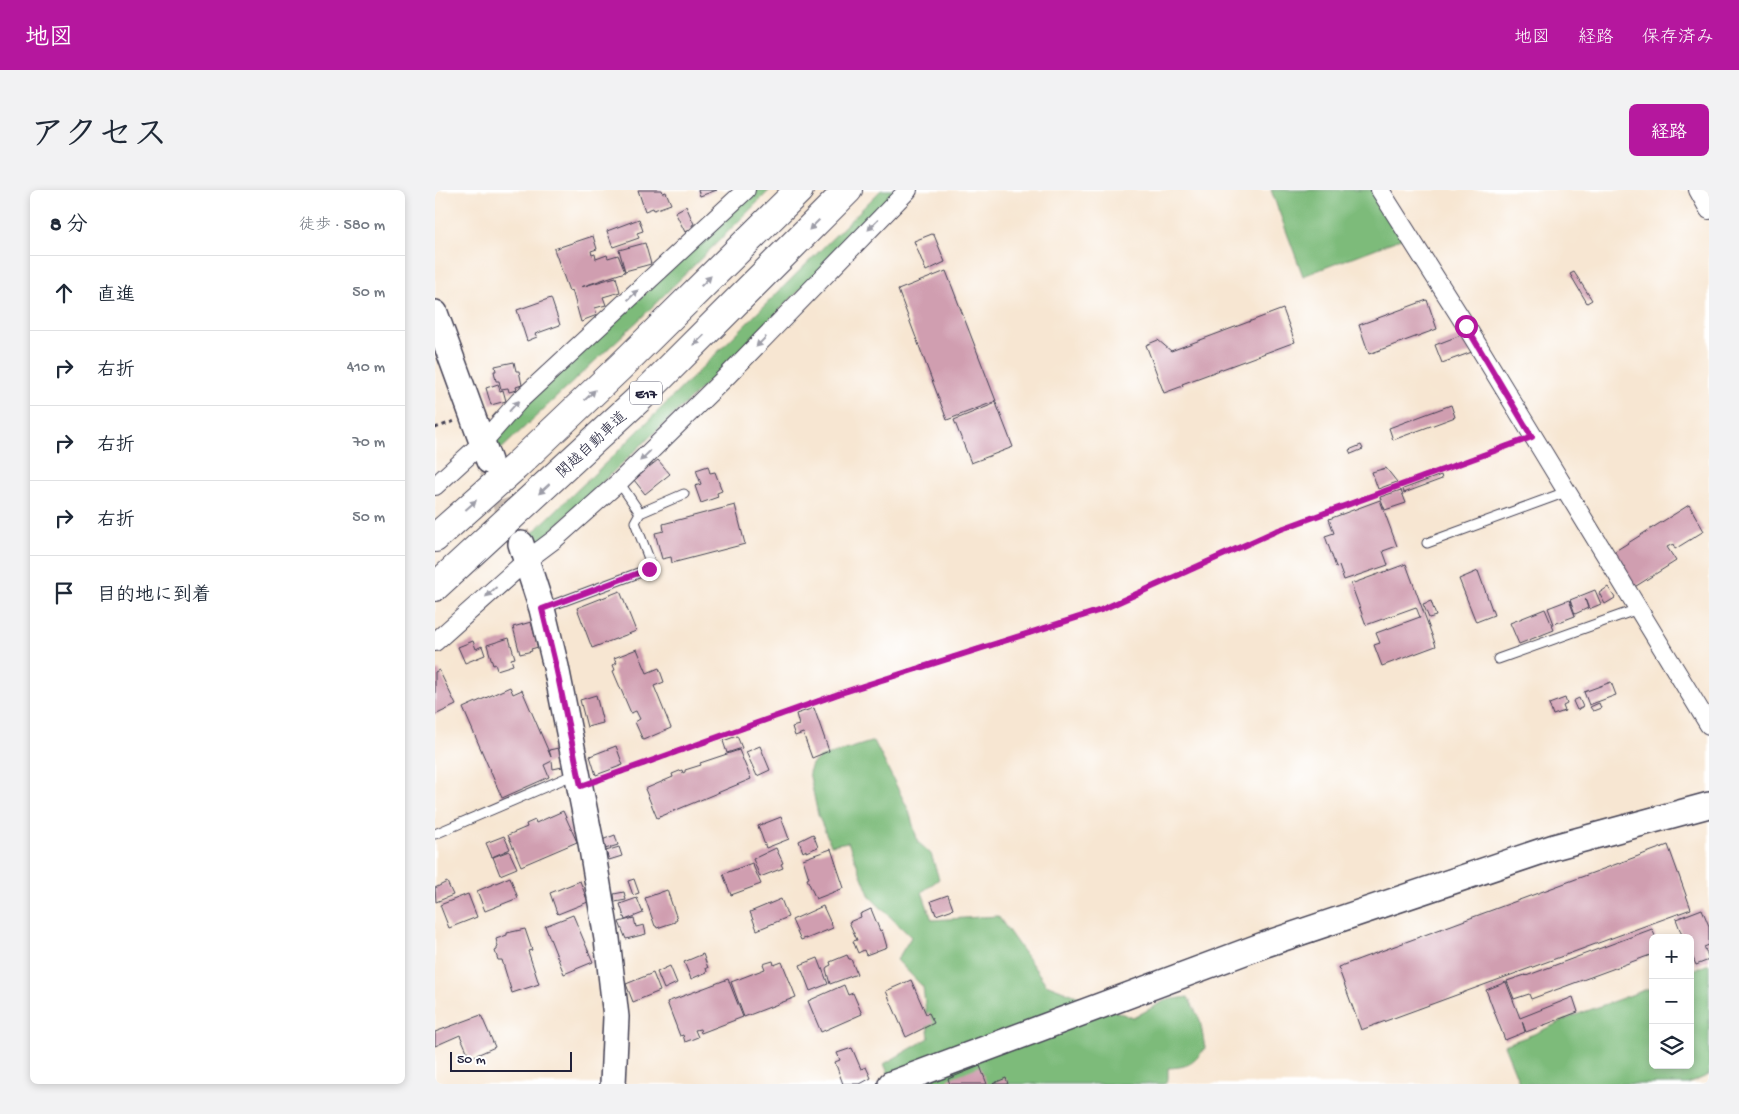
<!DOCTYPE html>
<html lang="ja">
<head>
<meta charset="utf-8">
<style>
	body { margin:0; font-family:"Gochi Hand","Klee One",sans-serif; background:#f2f2f3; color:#1f2937 }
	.controls { position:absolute; right:15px; bottom:15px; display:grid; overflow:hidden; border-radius:8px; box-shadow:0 2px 8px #0003 }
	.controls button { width:45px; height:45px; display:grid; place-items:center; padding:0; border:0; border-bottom:1px solid #e0e1e3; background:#fff; color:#1f2937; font:25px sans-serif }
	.scale { position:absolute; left:15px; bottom:12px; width:122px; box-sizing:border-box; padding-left:5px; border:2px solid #22223b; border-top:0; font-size:14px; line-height:18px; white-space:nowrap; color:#22223b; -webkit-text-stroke:4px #fff; paint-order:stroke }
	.stop { position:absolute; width:15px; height:15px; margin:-11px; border:4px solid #b5179e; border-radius:50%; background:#fff }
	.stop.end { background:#b5179e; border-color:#fff; box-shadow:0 1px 5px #0008 }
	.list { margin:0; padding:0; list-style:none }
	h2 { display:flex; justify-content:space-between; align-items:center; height:65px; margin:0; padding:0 20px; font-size:21px }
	h2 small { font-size:16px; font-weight:400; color:#747a83 }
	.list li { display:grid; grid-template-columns:32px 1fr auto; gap:15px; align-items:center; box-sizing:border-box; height:75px; padding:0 20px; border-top:1px solid #e0e1e3 }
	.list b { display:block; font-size:19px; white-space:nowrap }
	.list em { font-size:16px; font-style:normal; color:#747a83 }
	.icon { flex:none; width:28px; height:28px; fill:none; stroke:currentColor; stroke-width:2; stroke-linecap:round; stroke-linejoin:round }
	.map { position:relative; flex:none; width:1274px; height:894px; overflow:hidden; border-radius:8px }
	header { display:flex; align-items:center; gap:30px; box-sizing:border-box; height:70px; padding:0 25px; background:#b5179e; color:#fff }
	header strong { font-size:24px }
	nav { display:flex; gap:28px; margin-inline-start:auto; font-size:18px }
	.intro { display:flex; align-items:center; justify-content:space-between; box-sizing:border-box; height:120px; padding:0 30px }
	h1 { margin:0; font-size:35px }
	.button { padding:12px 22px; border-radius:8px; background:#b5179e; color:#fff; font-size:18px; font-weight:700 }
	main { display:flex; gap:30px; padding:0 30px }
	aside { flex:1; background:#fff; border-radius:8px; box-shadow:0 2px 8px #0003 }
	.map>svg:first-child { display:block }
	.forest { fill:#7dbb7a; stroke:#506e5a }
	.building { fill:#d09eb0 }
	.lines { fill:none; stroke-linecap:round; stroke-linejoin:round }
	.secondary-tunnel { stroke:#ccbfb4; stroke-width:25; stroke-dasharray:25 12; stroke-linecap:butt }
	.lane-casing { stroke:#423f52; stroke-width:11 }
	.street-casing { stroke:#423f52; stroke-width:20 }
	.secondary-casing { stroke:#423f52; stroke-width:28 }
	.highway-casing { stroke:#423f52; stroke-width:30 }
	.path { stroke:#423f52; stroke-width:3; stroke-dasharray:4 4; stroke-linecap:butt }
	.lane { stroke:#fff; stroke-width:9 }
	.street { stroke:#fff; stroke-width:18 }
	.secondary { stroke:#fff; stroke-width:25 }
	.highway { stroke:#fff; stroke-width:28 }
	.oneway { fill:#9c9ca7 }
	.route { stroke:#b5179e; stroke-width:6 }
	.labels { text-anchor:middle; stroke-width:4; stroke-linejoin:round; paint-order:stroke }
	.shield { fill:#fff; stroke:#646476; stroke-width:1 }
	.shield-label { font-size:14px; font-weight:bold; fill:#22223b }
	.street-label { font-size:15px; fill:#22223b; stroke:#fff }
</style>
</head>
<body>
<header>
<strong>地図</strong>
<nav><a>地図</a><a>経路</a><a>保存済み</a></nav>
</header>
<div class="intro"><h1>アクセス</h1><a class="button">経路</a></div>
<main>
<aside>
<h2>8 分<small>徒歩 · 580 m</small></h2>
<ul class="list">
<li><svg class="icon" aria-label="ahead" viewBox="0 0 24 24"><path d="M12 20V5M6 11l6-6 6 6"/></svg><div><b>直進</b></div><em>50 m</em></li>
<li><svg class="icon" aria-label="right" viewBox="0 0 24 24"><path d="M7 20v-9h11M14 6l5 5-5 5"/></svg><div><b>右折</b></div><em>410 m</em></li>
<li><svg class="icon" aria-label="right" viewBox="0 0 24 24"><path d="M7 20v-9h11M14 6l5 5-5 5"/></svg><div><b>右折</b></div><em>70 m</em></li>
<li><svg class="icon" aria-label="right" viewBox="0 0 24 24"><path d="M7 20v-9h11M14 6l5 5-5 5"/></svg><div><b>右折</b></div><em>50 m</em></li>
<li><svg class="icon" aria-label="arrive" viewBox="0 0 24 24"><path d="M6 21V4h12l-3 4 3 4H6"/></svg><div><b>目的地に到着</b></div></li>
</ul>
</aside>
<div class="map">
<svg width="1274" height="894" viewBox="0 0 1274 894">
	<rect width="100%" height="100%" fill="#fff"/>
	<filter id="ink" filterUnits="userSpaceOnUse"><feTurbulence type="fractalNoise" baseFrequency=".02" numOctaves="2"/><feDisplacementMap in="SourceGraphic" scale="10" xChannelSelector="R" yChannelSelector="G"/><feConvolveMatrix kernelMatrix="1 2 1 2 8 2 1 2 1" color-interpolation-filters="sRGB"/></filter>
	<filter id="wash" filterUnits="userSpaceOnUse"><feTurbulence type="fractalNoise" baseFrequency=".0096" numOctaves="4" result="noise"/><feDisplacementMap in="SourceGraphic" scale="20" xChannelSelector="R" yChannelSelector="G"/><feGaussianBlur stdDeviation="1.12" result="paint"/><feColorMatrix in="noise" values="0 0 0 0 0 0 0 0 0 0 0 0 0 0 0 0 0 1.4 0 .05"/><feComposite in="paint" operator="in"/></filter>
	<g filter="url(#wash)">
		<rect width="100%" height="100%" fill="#f7e6d2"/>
		<path class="forest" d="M320,0h15l-125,124 -148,139 -2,-13 8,-13z
			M446,0h17l-170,173 -192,182 -8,-8 85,-81z
			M836,0h101l31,48 -100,38z
			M439,551l35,70 9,31 13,12 8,25 -17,13 10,28 66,-4 48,68 87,34 33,-18 22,-3 12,23 5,28c-12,16 -16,19 -37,20v11l-4,5h-271l-9,-20 45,-26 -6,-51 -26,-27 14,-23 -41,-40 -22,-55 -17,3 -13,-30 -9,-43 3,-8 7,-6z
			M1274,774v111l-21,9h-168l-16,-39 30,-11 39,-18 80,-29v78h37v-94z"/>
		<g id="blocks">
			<path class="building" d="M203,0h24l1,3 3,-1 5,12 -17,6 -1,-2 -8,3z
				M263,0h19l-17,6z
				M251,16l8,18 -2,1 1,4 -8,3 -10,-20z
				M204,29l4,12 -6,2 2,5 -26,9 -6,-16z
				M497,44l2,1 11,27 -19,9 -12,-30z
				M158,46l4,13 -6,2 1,4 3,-1 1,5 11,-4 1,3 10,-3 7,17 -44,15 35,-10 4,15 -17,5 3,8 -11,3 2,7 -13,5v1l-3,1 -9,-32 -3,1 -15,-42z
				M210,53l6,21 -26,7 -6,-21z
				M511,81l50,130 -49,19 -49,-130z
				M1139,82l18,28 -5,3 -17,-29z
				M116,108l9,27 -25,9 2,3 -10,4 -10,-31z
				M992,110l10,29 -68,25 -10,-29z
				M848,119l12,33 -113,42 1,2 -19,7 -18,-48 12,-5 13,11z
				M1026,145l11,17 -30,11 -7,-18z
				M79,172l2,9h3l3,14 -6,2 1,3 -8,2 -1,-4 -7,1 -2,-8h-3l-2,-10h2l-1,-5z
				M63,194l2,7 3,-1 3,11 -15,4 -5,-17z
				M561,213l17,44 -42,16 -17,-43z
				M1016,215l4,12 -62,23 -4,-12z
				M926,255l2,4 -12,5 -2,-4z
				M223,270l12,14 -25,20 -11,-14 11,-9 -2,-2 5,-3 1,1z
				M273,276l2,7 5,-1 7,19 -5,2 1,4 -17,6 -6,-17 6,-2 -5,-14z
				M951,278l11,14 -19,7 -6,-17z
				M1006,285l1,4 -38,14 -1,-4z
				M966,300l5,13 -21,7 -5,-13z
				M945,310l17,46 -14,5 5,14 -44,15 -5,-14 -3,1 -11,-31 9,-3 -5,-14z
				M300,315l10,39 -73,19 -1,-6 -9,2 -7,-26 9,-2 -1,-7z
				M1254,315l15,26 -29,18 -2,-5 -6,3 9,14 -43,27 -21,-35z
				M971,374l30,82 -54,20 -8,-21 6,-2 -4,-10 44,-16 -4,-10 -50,18 -15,-41z
				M1043,381l16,44 -18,7 -17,-43z
				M1173,397l7,11 -10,6 -6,-11z
				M1160,400l6,14 -12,5 -4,-10 3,9 -13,6 -5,-14z
				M185,401l16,40 -44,17 -15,-40z
				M1134,410l6,16 -21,8 -6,-16z
				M996,411l5,15 -7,2 -6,-14z
				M1110,419l9,21 -35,14 -9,-21z
				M96,432l7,25 -7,2 1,2 -12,3 -7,-27z
				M74,448l6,20 -4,1 2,6 -16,5 -2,-6 -2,1 -6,-20z
				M38,451l3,8 6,-3 3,9 -20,8 -7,-16z
				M202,459l10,24 12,-5 5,14 -10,4 17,42 -28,12 -8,-18 5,-3 -4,-8 -5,2 -18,-42 2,-1 -2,-5 4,-2 -3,-5z
				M4,480l17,35 -21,10v-43z
				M1176,492l5,13 -27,10 -5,-13z
				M75,497l3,7 9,-4 29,67 -2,-7 14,-3 4,19 -14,3 -1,-8 -8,4 5,12 -47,21 -39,-90z
				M161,505l7,28 -16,4 -7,-27z
				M1130,508l2,6 -4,2 2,5 -12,4 -4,-11z
				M1144,508l4,9 -6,3 -4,-9z
				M1164,513l2,5 -8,3 -3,-4z
				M379,518l15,43 -17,7 -9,-25 -8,3 -3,-9 7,-2 -3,-11z
				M302,546l5,12 -15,5 -4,-12z
				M181,556l7,19 -27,10 -6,-19z
				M325,556l10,24 -13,6 -11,-24z
				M304,560l12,29 -94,39 -12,-29 28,-12 -1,-3 10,-4 1,3 2,-1v-2l16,-5 -1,-2z
				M128,621l14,31 -56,24 -13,-31 19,-8 -1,-3 9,-4 1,3z
				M346,627l8,22 -23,9 -8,-22z
				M378,644l5,13 -12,5v-2l-3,2 -4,-11z
				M180,645l3,10 -13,4 -3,-9z
				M69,646l6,13 -18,8 -6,-14z
				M1233,655l23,64 -330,121 -23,-63z
				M184,657l3,9 -13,4 -3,-9z
				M341,658l7,15 -2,1 2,4 -23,9 -7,-18z
				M396,659l13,39 -28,11 -9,-20 2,-1 -6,-19z
				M74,661l8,17 -17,7 -7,-18z
				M317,673l9,21 -30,11 -8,-21z
				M75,687l8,21 -33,13 -8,-20z
				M199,689l5,14 -6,2 -5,-14z
				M145,691l8,21 -30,12 -1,-1 -7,-20z
				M12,692l6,13 -17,7 -1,-14z
				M232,700l10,29 -2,1v2l-18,6 -1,-2h-1l-10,-28z
				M189,702l2,8 -11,2 -1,-8z
				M33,704l9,23 -28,11 -9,-23z
				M513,705l5,14 -17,6 -5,-14z
				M202,708l6,15 -18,7 -5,-16z
				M346,709l7,18 -31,13 -7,-18z
				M388,716l10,22 -27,11v-1l-5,2 -9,-20z
				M436,719l9,22 2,-1 5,17 -21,8 -2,-5 -6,3 -5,-12 4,-1 -8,-18 12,-5 -1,-3z
				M1267,719l7,17v19l-5,2 5,13 -13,5 -6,-14v-13h-7l-7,-19z
				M138,725l20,47 -29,12 -19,-48z
				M199,728l2,9 8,-2 2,9 -20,5 -7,-17z
				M90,739l7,21 -4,1 11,33 -27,9 -10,-33h-4l-3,-9 2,-1v-2l1,-1 -2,-8 11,-4v-2z
				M1217,739l4,9h-3v16l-122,45 -2,-5 -15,5 -7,-18 18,-6 1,1z
				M268,764l5,14h-2l1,4 -16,7 -7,-17z
				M412,765l2,4h2l6,15 -27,10 -4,-15 1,-2 4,-2 -1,-3z
				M383,768l10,26 -18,7 -10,-26z
				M338,771l1,4 8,-3 14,35 -52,20 -13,-35 34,-13 -2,-5z
				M235,776l7,17 -13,6 -7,-17z
				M218,783l7,18 -27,11 -7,-18z
				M293,789l15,38 -42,16 -1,-4 -5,1 3,7 -13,5 -2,-7 -3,1 -13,-34z
				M476,790l15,34 3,-1 5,10 -28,14 -20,-46z
				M1071,792l14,36 53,-21 5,15 -52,20 -4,-11 3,11 -20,8 -19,-50z
				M409,795l4,10 5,-2 9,21 -41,18 -13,-31z
				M46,825l14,32 -25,11 -10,-23 -25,11v-14z
				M417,858l9,21 5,-2 5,11 -11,6h-17l-8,-22 5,-2 -3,-7z
				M545,876l7,18h-37l-2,-5z
				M571,888l2,6h-16z"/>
		</g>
	</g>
	<g filter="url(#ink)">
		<use href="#blocks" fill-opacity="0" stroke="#423f52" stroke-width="1"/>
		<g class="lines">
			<path class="secondary-tunnel" d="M55,275l31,79"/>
			<defs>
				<path id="lane" d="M184,292l21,31
					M992,353l139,-51
					M107,419l107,-40 2,-5 -16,-42 5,-9 44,-19
					M1063,469l140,-50
					M0,644l140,-60"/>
				<path id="street" d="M945,0l86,136 243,399
					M1263,0l11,20
					M0,296l47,-43 37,-42 227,-211
					M0,452l92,-82 28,-21 64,-57 110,-108 179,-184"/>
				<path id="secondary" d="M0,123l54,148
					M86,354l21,65 14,58 35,176 16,96 9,78 -3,67
					M456,894l375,-140 288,-97 155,-42"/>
				<path id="highway" d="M0,348l81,-72 104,-99 179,-177
					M0,397l207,-191 206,-206"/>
			</defs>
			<use href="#lane" class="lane-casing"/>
			<use href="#street" class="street-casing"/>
			<use href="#secondary" class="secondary-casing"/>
			<use href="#highway" class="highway-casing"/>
			<path class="path" d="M0,238l20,-7
				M162,591l244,-88 260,-83 175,-79 242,-89"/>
			<use href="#lane" class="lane"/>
			<use href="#street" class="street"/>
			<use href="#secondary" class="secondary"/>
			<use href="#highway" class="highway"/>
		</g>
		<defs><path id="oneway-solid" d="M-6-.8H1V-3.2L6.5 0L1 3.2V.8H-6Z" transform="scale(1.25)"/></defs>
		<g class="oneway">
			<use href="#oneway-solid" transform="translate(379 35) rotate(135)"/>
			<use href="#oneway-solid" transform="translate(438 35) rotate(134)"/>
			<use href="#oneway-solid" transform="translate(271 91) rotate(-45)"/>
			<use href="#oneway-solid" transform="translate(198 105) rotate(-44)"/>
			<use href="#oneway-solid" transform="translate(264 150) rotate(135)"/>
			<use href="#oneway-solid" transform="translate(326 152) rotate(134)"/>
			<use href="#oneway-solid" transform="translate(155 205) rotate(-44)"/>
			<use href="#oneway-solid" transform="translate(79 216) rotate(-48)"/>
			<use href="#oneway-solid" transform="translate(210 266) rotate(136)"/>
			<use href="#oneway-solid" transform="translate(109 299) rotate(137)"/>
			<use href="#oneway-solid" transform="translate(36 315) rotate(-42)"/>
			<use href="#oneway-solid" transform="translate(56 402) rotate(138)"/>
		</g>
	</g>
	<g class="lines" filter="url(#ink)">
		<path class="route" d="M214,379l-107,40 14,58 25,119 260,-93 260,-83 175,-79 256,-94 -66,-111"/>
	</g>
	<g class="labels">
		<rect class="shield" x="195" y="191.5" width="32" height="23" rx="4"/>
		<g class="shield-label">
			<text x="211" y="208">E17</text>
		</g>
		<g class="street-label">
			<text transform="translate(156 254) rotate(-43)" y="5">関越自動車道</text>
		</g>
	</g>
</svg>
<div class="controls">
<button>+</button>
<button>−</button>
<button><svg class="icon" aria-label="layers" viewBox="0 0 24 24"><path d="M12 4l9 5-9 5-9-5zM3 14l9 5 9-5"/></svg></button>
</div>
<div class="scale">50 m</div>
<div class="stop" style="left:1031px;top:136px"></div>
<div class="stop end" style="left:214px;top:379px"></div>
</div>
</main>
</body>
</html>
